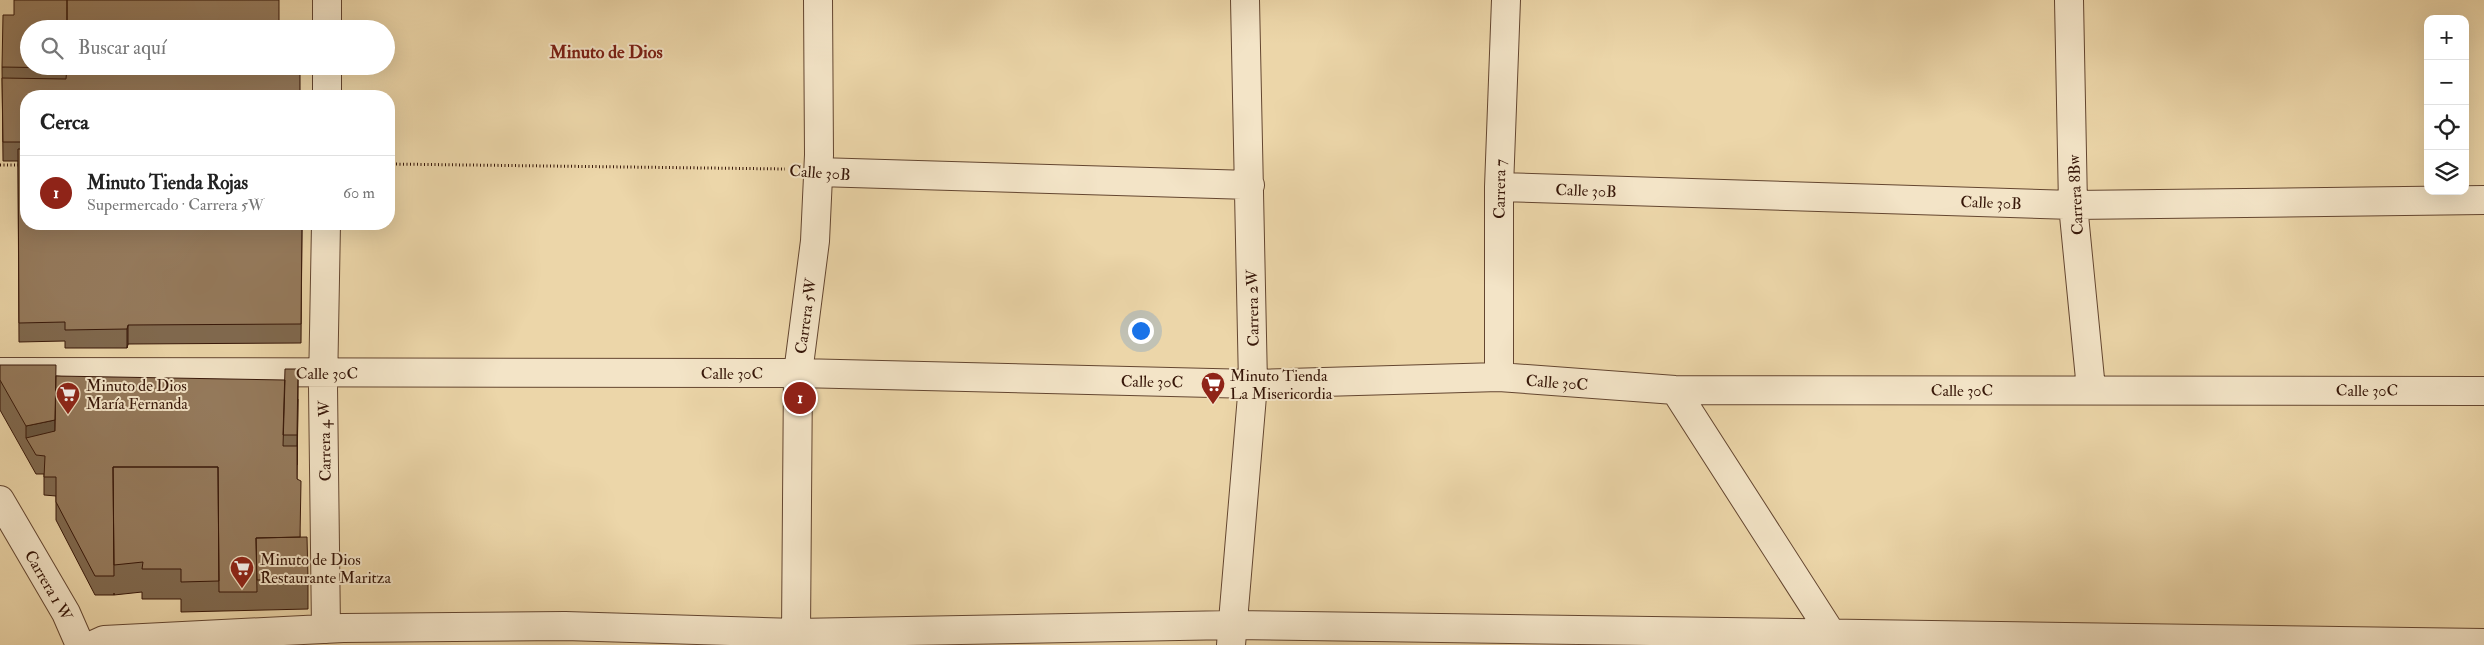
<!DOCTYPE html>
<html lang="es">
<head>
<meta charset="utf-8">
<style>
	body { margin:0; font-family:"IM FELL Double Pica",serif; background:#f2f2f2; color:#222 }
	.controls { position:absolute; right:15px; top:15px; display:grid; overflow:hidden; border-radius:10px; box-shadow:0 5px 20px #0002 }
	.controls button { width:45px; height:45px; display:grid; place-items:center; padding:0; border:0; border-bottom:1px solid #e0e0e0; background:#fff; color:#222; font:25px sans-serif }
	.you { position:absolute; left:1140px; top:330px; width:18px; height:18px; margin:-12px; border:4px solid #fff; border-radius:50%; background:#1a73e8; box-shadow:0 0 0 8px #1a73e833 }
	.badge { display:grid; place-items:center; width:32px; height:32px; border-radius:50%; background:#8f2418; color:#fff; font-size:16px; font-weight:700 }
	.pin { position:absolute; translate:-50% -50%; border:2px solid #fff; box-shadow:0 1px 5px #0006 }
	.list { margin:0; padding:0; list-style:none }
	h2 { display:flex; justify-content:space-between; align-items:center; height:65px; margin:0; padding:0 20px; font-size:21px }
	h2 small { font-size:16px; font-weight:400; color:#767676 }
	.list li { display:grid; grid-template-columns:32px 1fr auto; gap:15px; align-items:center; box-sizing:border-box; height:75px; padding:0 20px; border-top:1px solid #e0e0e0 }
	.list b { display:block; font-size:19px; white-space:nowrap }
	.list p { margin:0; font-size:16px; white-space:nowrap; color:#767676 }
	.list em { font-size:16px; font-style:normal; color:#767676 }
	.icon { flex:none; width:28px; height:28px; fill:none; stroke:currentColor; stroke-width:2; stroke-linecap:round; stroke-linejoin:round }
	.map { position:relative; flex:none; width:2484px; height:645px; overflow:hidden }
	.search { position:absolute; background:#fff; box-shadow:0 5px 20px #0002; left:20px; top:20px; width:375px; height:55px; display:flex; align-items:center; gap:12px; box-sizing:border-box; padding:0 18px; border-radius:28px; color:#767676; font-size:19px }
	.panel { position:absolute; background:#fff; box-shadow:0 5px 20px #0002; left:20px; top:90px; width:375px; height:140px; border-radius:20px }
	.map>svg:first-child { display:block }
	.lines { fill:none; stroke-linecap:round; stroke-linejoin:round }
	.minor-casing { stroke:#644630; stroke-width:30 }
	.path { stroke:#361608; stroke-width:3; stroke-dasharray:1 2.5; stroke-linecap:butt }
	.minor { stroke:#f3e4c7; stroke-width:28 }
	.wall { fill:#80694f; stroke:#361608 }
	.shaded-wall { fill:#685540; stroke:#361608 }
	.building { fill:#957a5c; stroke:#361608 }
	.labels { text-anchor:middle; stroke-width:4; stroke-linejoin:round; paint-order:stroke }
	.street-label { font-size:16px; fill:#361608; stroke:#f3e4c7 }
	.poi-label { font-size:16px; fill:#361608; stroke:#f3e4c7; text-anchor:start }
	.neighbourhood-label { font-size:18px; font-weight:bold; fill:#7a1f14; stroke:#f3e4c7 }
</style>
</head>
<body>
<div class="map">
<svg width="2484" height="645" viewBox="0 0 2484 645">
	<rect width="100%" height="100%" fill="#ecd6a9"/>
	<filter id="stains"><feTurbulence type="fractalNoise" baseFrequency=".004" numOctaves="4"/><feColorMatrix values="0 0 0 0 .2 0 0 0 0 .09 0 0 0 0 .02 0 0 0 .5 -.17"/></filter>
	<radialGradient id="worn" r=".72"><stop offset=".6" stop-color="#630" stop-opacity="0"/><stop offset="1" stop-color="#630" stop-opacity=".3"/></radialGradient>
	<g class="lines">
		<defs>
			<path id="minor" d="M327,0v29
				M2069,0l4,205 18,184
				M327,66v30
				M818,172l432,13
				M1499,187l574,18 411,-5
				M0,372l798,1 455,11 246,-7 176,13 809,1
				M1499,377v-190l7,-187
				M1675,390l156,243
				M0,500l66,113 14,32
				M326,629l-3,-242 3,-163
				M796,633l2,-260 17,-132 4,-86 -1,-155
				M93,645l11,-5 239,-12 222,-2 231,7 437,-8 1251,18
				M1231,645l22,-261 -8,-384"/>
		</defs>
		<use href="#minor" class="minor-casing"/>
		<path class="path" d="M389,164l396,5
			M0,165h26"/>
		<use href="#minor" class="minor"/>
	</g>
	<path class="wall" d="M279,25l21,41 -274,30v128h276l-1,119 -173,1 -1,4h-62v-7l-46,1 -1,-181h-15l-1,-94z
		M56,376l242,23 -1,80 3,58 8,42v30l-127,3v-13h-39v-7l-28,3v-2v2h-19l-39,-75v-24l-12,-1v-21h-8l-36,-64v-30z"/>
	<path class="shaded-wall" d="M128,325v19l-1,4v-19z
		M298,369v30l-1,66v-30z
		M55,420v30l-29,-12v-12z"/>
	<path class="building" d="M14,0h53v29h-38v37h38l-1,2 -64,-1 1,-52h11z
		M67,0h212v25h21v4h-233z
		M67,66h233v25l-49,1v4h-225v46h-23l-1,-64 64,1z
		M300,91v5h-49v-4z
		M18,149h8v75h276l-1,100 -173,1 -1,4 -62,1v-8l-46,1z
		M0,365h56l-1,55 -29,6 -26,-46z
		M285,369h13l-1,66h-14z
		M56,376l229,4 -2,66h14v33l4,2 -1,56 -44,1 1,54h-38l-1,-125h-105l1,109h-19l-39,-74v-25h-12l1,-21 -9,-1 -10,-17 29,-7z
		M113,467h105l1,114 -38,1v-13h-39l1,-7 -29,3z
		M307,537l1,42 -51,1 -1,-42z"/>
	<defs>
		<symbol id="supermarket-pin" viewBox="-11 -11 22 30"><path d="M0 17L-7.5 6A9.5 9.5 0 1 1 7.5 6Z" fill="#8f2418" stroke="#f3e4c7"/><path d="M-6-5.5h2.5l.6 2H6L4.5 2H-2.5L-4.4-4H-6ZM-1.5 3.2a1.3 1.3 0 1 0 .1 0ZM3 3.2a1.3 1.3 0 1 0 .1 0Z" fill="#fff"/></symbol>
	</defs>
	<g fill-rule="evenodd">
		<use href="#supermarket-pin" x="1199" y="370" width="28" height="38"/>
		<use href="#supermarket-pin" x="54" y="380" width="28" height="38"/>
		<use href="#supermarket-pin" x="228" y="554" width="28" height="38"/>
	</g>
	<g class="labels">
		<g class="street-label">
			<text transform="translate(820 172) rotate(4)" y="6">Calle 30B</text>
			<text transform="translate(1499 189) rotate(-89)" y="6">Carrera 7</text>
			<text transform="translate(1586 190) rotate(2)" y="6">Calle 30B</text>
			<text transform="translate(2075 195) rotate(-93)" y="6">Carrera 8Bw</text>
			<text transform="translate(1991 202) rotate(2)" y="6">Calle 30B</text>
			<text transform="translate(1252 308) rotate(-91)" y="6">Carrera 2W</text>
			<text transform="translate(805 316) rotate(-82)" y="6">Carrera 5W</text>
			<text x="327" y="379">Calle 30C</text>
			<text x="732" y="379">Calle 30C</text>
			<text transform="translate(1152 381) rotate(1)" y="6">Calle 30C</text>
			<text transform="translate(1557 382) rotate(4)" y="6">Calle 30C</text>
			<text x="1962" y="396">Calle 30C</text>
			<text x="2367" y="396">Calle 30C</text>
			<text transform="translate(324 441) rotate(-91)" y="6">Carrera 4 W</text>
			<text transform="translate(49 585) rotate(60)" y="6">Carrera 1 W</text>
		</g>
		<g class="poi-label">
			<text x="1230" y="381">Minuto Tienda<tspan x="1230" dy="18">La Misericordia</tspan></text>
			<text x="86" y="391">Minuto de Dios<tspan x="86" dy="18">María Fernanda</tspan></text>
			<text x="260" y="565">Minuto de Dios<tspan x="260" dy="18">Restaurante Maritza</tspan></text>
		</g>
		<g class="neighbourhood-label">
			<text x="606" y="58">Minuto de Dios</text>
		</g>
	</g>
	<rect width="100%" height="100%" filter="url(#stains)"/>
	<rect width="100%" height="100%" fill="url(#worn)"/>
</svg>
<div class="controls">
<button>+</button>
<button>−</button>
<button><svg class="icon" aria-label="locate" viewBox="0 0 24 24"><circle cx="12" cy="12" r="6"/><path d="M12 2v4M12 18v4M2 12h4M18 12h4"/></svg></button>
<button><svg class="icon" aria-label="layers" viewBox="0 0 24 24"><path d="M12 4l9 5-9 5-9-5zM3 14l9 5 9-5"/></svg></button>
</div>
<div class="you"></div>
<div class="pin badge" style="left:800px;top:398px">1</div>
<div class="search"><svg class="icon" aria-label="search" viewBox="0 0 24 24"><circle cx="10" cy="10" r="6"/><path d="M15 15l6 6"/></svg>Buscar aquí</div>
<section class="panel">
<h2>Cerca<small></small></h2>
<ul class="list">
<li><span class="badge">1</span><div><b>Minuto Tienda Rojas</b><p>Supermercado · Carrera 5W</p></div><em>60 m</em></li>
</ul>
</section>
</div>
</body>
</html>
